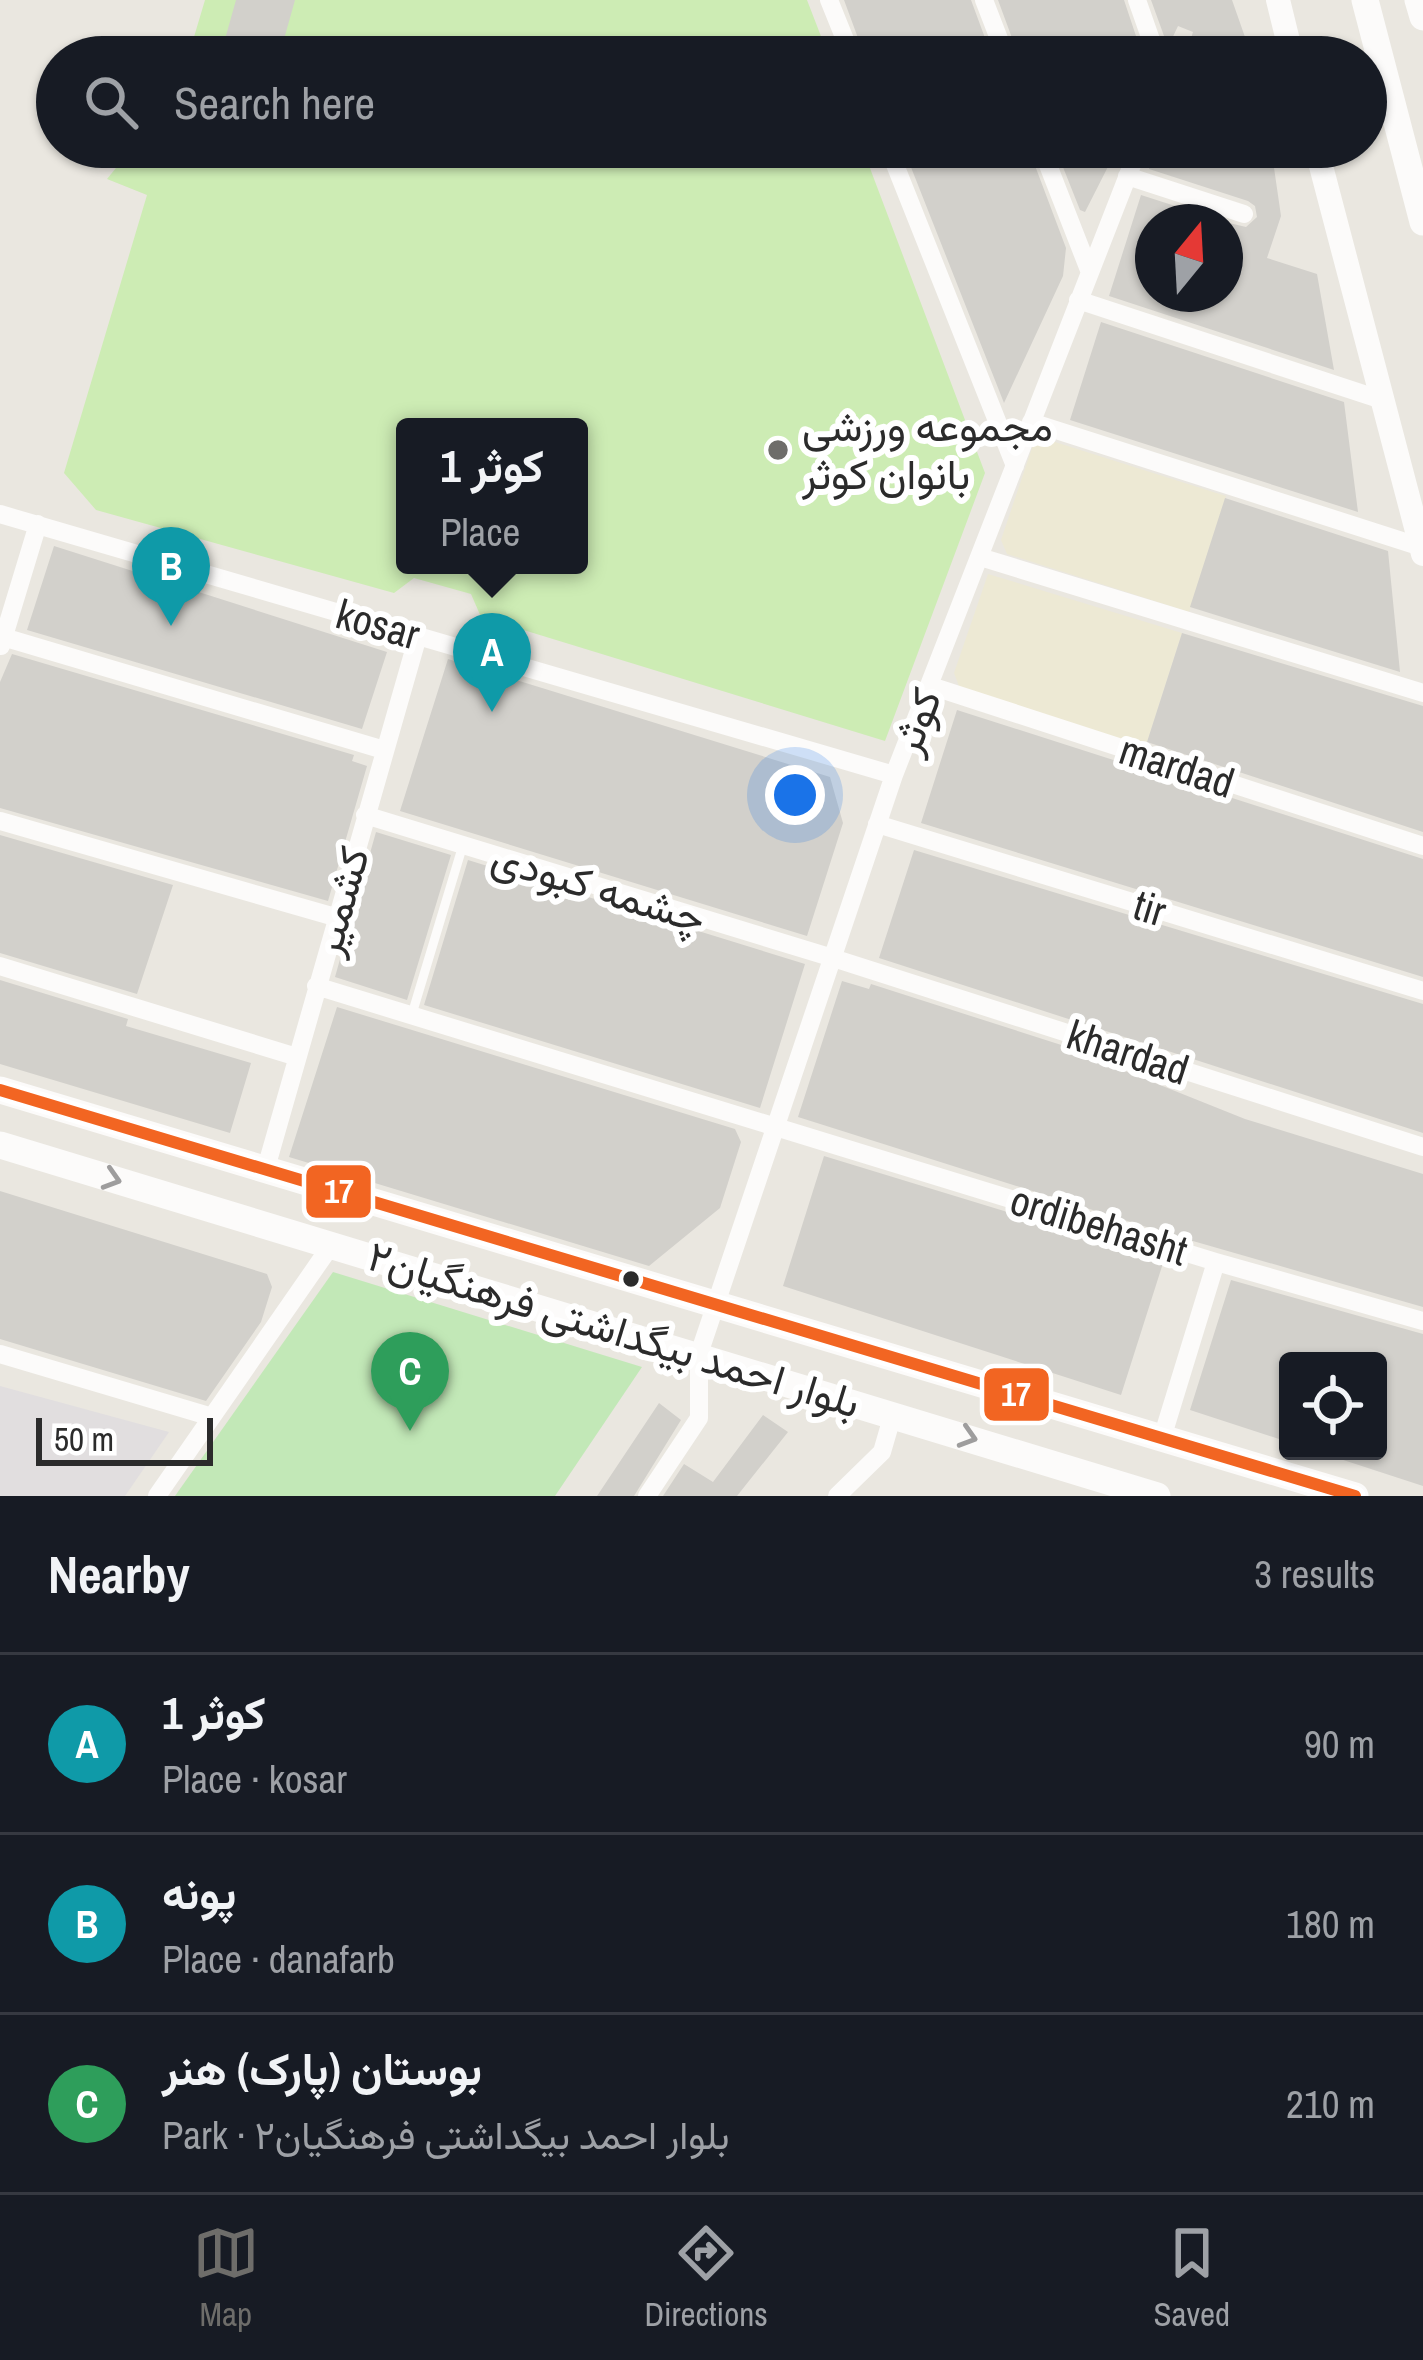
<!DOCTYPE html>
<html lang="en">
<head>
<meta charset="utf-8">
<style>
	body { margin:0; font-family:"Archivo Narrow",Vazirmatn,sans-serif; background:#242831; color:#f1f3f6 }
	.controls { position:absolute; right:36px; bottom:36px; display:grid; overflow:hidden; border-radius:12px; box-shadow:0 3px 9px #0004 }
	.controls button { width:108px; height:108px; display:grid; place-items:center; padding:0; border:0; border-bottom:3px solid #363941; background:#171b24; color:#f1f3f6; font:60px sans-serif }
	.compass { position:absolute; left:1135px; top:204px; width:108px; height:108px; border-radius:50%; background:#171b24; box-shadow:0 3px 9px #0004; rotate:18deg }
	.scale { position:absolute; left:36px; bottom:30px; width:177px; box-sizing:border-box; padding-left:12px; border:6px solid #2b2b2b; border-top:0; font-size:33px; line-height:42px; white-space:nowrap; color:#2b2b2b; -webkit-text-stroke:9px #fff; paint-order:stroke }
	.you { position:absolute; left:795px; top:795px; width:42px; height:42px; margin:-30px; border:9px solid #fff; border-radius:50%; background:#1a73e8; box-shadow:0 0 0 18px #1a73e833 }
	.badge { display:grid; place-items:center; width:78px; height:78px; border-radius:50%; background:#6e6d6a; color:#fff; font-size:39px; font-weight:700 }
	.pin { position:absolute; translate:-50% -99px; filter:drop-shadow(0 3px 6px #0008) }
	.pin::after { content:''; position:absolute; top:63px; width:42px; height:36px; background:inherit; clip-path:polygon(0 0,100% 0,50% 100%) }
	.popup { position:absolute; left:396px; top:418px; width:192px; height:156px; box-sizing:border-box; display:grid; place-content:center; border-radius:12px; background:#171b24; filter:drop-shadow(0 3px 9px #0005); font-size:39px; white-space:nowrap; color:#9ea1a6 }
	.popup b { font-size:45px; color:#f1f3f6 }
	.popup::after { content:''; position:absolute; left:50%; top:100%; margin-left:-24px; border:24px solid transparent; border-top-color:#171b24 }
	.list { margin:0; padding:0; list-style:none }
	h2 { display:flex; justify-content:space-between; align-items:center; height:156px; margin:0; padding:0 48px; font-size:51px }
	h2 small { font-size:39px; font-weight:400; color:#9ea1a6 }
	.list li { display:grid; grid-template-columns:78px 1fr auto; gap:36px; align-items:center; box-sizing:border-box; height:180px; padding:0 48px; border-top:3px solid #363941 }
	.list b { display:block; font-size:45px; white-space:nowrap }
	.list p { margin:0; font-size:39px; white-space:nowrap; color:#9ea1a6 }
	.list em { font-size:39px; font-style:normal; color:#9ea1a6 }
	.icon { flex:none; width:66px; height:66px; fill:none; stroke:currentColor; stroke-width:2; stroke-linecap:round; stroke-linejoin:round }
	.map { position:relative; flex:none; width:1423px; height:1496px; overflow:hidden }
	.search { position:absolute; background:#171b24; box-shadow:0 3px 9px #0004; left:36px; right:36px; top:36px; height:132px; display:flex; align-items:center; gap:30px; box-sizing:border-box; padding:0 42px; border-radius:66px; color:#9ea1a6; font-size:45px }
	.sheet { height:696px; background:#171b24 }
	nav { display:flex; justify-content:space-around; align-items:center; box-sizing:border-box; height:168px; border-top:3px solid #363941; background:#171b24; font-size:33px; color:#9ea1a6 }
	nav a { display:grid; justify-items:center; gap:6px }
	nav .on { color:#6e6d6a }
	.map>svg:first-child { display:block }
	.industrial { fill:#e1dedf }
	.education { fill:#ede9d4 }
	.green { fill:#c2e8b7 }
	.pitch { fill:#cdecb4; fill-rule:evenodd }
	.building { fill:#d2d0cb }
	.lines { fill:none; stroke-linecap:round; stroke-linejoin:round }
	.service { stroke:#fcfbfa; stroke-width:9 }
	.minor { stroke:#fcfbfa; stroke-width:18 }
	.tertiary { stroke:#fcfbfa; stroke-width:24 }
	.secondary { stroke:#fcfbfa; stroke-width:27 }
	.bus-1-casing { stroke:#fff; stroke-width:21 }
	.bus-1 { stroke:#f26522; stroke-width:12 }
	.oneway { stroke:#9e9d9d }
	.poi-dot { fill:#6e6d6a; stroke:#fff; stroke-width:4.5 }
	.bus-dot { fill:#2b2b2b; stroke:#fff; stroke-width:4.5 }
	.labels { text-anchor:middle; stroke-width:12; stroke-linejoin:round; paint-order:stroke }
	.poi-label { font-size:42px; fill:#2b2b2b; stroke:#fff; text-anchor:start }
	.street-label { font-size:42px; fill:#2b2b2b; stroke:#fff }
	.line-badge { stroke:#fff; stroke-width:4.5 }
	.badge-label { font-size:33px; text-anchor:middle; font-weight:bold; fill:#fff }
</style>
</head>
<body>
<div class="map">
<svg width="1423" height="1496" viewBox="0 0 1423 1496">
	<rect width="100%" height="100%" fill="#eae7e0"/>
	<path class="industrial" d="M0,1386l169,46 -44,64h-125z"/>
	<path class="education" d="M1036,436l190,60 -37,116 -182,-58 -6,-14z
		M988,574l194,59 -37,116 -185,-60 -6,-16z"/>
	<path class="green" d="M333,1272l309,95 -87,129h-380z"/>
	<path class="pitch" d="M205,0h602l22,57h-641z
		M133,147h729l123,326 -100,268 -404,-124 -10,-23 -57,-16 -20,15 -298,-83 -32,-37 83,-278 -40,-16zM405,427h174v138h-174z"/>
	<path class="building" d="M236,0h59l-16,57h-59z
		M844,0h127l21,57h-127z
		M998,0h126l19,57h-124z
		M1151,0h81l20,57h-67l8,-25 -15,-6 -10,21z
		M903,147h125l38,101 -3,28 -59,127z
		M1055,147h63l-33,65 -5,-2z
		M1156,147h115l10,69 -14,42 50,16 17,96 -225,-74 32,-101 84,27h-72v72h72v-72l21,5 11,-10 -2,-11 -7,-5 -99,-32z
		M1101,322l243,80 14,110 -288,-92z
		M1225,498l163,53 12,121 -210,-65z
		M54,546l333,106 -25,77 -335,-99z
		M1182,633l241,73v126l-276,-90z
		M12,654l342,101 -2,6 15,5 -39,135 -328,-93v-126z
		M448,659l382,118 13,46 -36,113 -407,-125z
		M957,710l466,149v118l-502,-154z
		M376,832l75,23 -44,145 -72,-23z
		M0,835l173,50 -36,109 -137,-41z
		M914,850l509,154v129l-544,-175z
		M468,860l337,104 -45,144 -336,-103z
		M0,980l128,39 -2,7 125,37 -21,70 -230,-69z
		M842,981l27,8 2,-5 256,82 -2,5 120,48 178,55v133l-251,-72 -374,-118z
		M337,1007l398,122 6,13 -21,66 -71,58 -360,-109z
		M824,1156l340,104 -43,135 -338,-109z
		M0,1191l267,83 5,13 -11,35 -55,79 -206,-62z
		M1231,1280l192,54v152l-95,-31 1,-4h49v-90h-90v81l-98,-32z
		M659,1403l22,17 -47,76h-37z
		M763,1415l25,17 -51,64h-74l21,-32 29,18z"/>
	<g class="lines">
		<path class="service" d="M412,1014l51,-169"/>
		<path class="minor" d="M829,0l23,57
			M984,0l22,57
			M1137,0l20,57
			M888,147l127,319
			M1041,147l48,123
			M1127,176l117,38
			M1078,300l304,100
			M1031,422l390,125
			M0,514l894,261
			M980,557l443,136
			M3,637l381,113
			M1,646l37,-122
			M931,686l492,160
			M365,815l468,143 590,189
			M0,821l335,96
			M877,824l546,167
			M0,966l297,91
			M316,986l900,276 207,59
			M266,1168l152,-532
			M0,1354l212,63
			M1162,1438l54,-176
			M157,1496l175,-252
			M647,1496l52,-78v-64l195,-579 245,-628
			M837,1496l45,-44 11,-38"/>
		<path class="tertiary" d="M1278,0l14,57
			M1316,147l107,407"/>
		<path class="secondary" d="M1365,0l58,222
			M1418,0l5,17
			M0,1090l1355,406
			M0,1145l1157,351"/>
		<defs>
			<path id="bus-1" d="M0,1090l1355,406"/>
		</defs>
		<use href="#bus-1" class="bus-1-casing"/>
		<use href="#bus-1" class="bus-1"/>
	</g>
	<defs><path id="oneway-chevron" d="M-2-3.5L2.5 0L-2 3.5" fill="none" stroke-width="1.6" stroke-linecap="round" stroke-linejoin="round" transform="scale(3)"/></defs>
	<g class="oneway">
		<use href="#oneway-chevron" transform="translate(112 1179) rotate(17)"/>
		<use href="#oneway-chevron" transform="translate(968 1437) rotate(17)"/>
	</g>
	<circle class="poi-dot" cx="778" cy="450" r="12"/>
	<circle class="bus-dot" cx="631" cy="1279" r="10"/>
	<g class="labels">
		<g class="poi-label">
			<text x="802" y="441">مجموعه ورزشی<tspan x="802" dy="48">بانوان کوثر</tspan></text>
		</g>
		<g class="street-label">
			<text transform="translate(378 624) rotate(16)" y="15">kosar</text>
			<text transform="translate(916 721) rotate(-68)" y="15">کوثر</text>
			<text transform="translate(1177 766) rotate(18)" y="15">mardad</text>
			<text transform="translate(599 887) rotate(17)" y="15">چشمه کبودی</text>
			<text transform="translate(340 901) rotate(-74)" y="15">کشمیر</text>
			<text transform="translate(1150 908) rotate(17)" y="15">tir</text>
			<text transform="translate(1128 1052) rotate(18)" y="15">khardad</text>
			<text transform="translate(1099 1225) rotate(17)" y="15">ordibehasht</text>
			<text transform="translate(614 1329) rotate(17)" y="15">بلوار احمد بیگداشتی فرهنگیان۲</text>
		</g>
	</g>
	<g class="line-badge">
		<rect x="304" y="1163" width="69" height="57" rx="12" fill="#f26522"/>
		<rect x="982" y="1366" width="69" height="57" rx="12" fill="#f26522"/>
	</g>
	<g class="badge-label">
		<text x="339" y="1203">17</text>
		<text x="1016" y="1406">17</text>
	</g>
</svg>
<div class="controls">
<button><svg class="icon" aria-label="locate" viewBox="0 0 24 24"><circle cx="12" cy="12" r="6"/><path d="M12 2v4M12 18v4M2 12h4M18 12h4"/></svg></button>
</div>
<svg class="compass" viewBox="-18 -18 36 36"><path d="M0-13l5 13h-10z" fill="#e53935"/><path d="M0 13l5-13h-10z" fill="#9ea1a6"/></svg>
<div class="scale">50 m</div>
<div class="you"></div>
<div class="pin badge" style="left:492px;top:712px;background:#0f9aa8">A</div>
<div class="popup"><b>کوثر 1</b>Place</div>
<div class="pin badge" style="left:171px;top:626px;background:#0f9aa8">B</div>
<div class="pin badge" style="left:410px;top:1431px;background:#2e9e5b">C</div>
<div class="search"><svg class="icon" aria-label="search" viewBox="0 0 24 24"><circle cx="10" cy="10" r="6"/><path d="M15 15l6 6"/></svg>Search here</div>
</div>
<section class="sheet">
<h2>Nearby<small>3 results</small></h2>
<ul class="list">
<li><span class="badge" style="background:#0f9aa8">A</span><div><b>کوثر 1</b><p>Place · kosar</p></div><em>90 m</em></li>
<li><span class="badge" style="background:#0f9aa8">B</span><div><b>پونه</b><p>Place · danafarb</p></div><em>180 m</em></li>
<li><span class="badge" style="background:#2e9e5b">C</span><div><b>بوستان (پارک) هنر</b><p>Park · بلوار احمد بیگداشتی فرهنگیان۲</p></div><em>210 m</em></li>
</ul>
</section>
<nav>
<a class="on"><svg class="icon" aria-label="map" viewBox="0 0 24 24"><path d="M3 6l6-2 6 2 6-2v14l-6 2-6-2-6 2zM9 4v14M15 6v14"/></svg>Map</a>
<a><svg class="icon" aria-label="directions" viewBox="0 0 24 24"><path d="M12 3l9 9-9 9-9-9zM9 14v-3h6M13 9l2 2-2 2"/></svg>Directions</a>
<a><svg class="icon" aria-label="saved" viewBox="0 0 24 24"><path d="M7 4h10v16l-5-4-5 4z"/></svg>Saved</a>
</nav>
</body>
</html>
